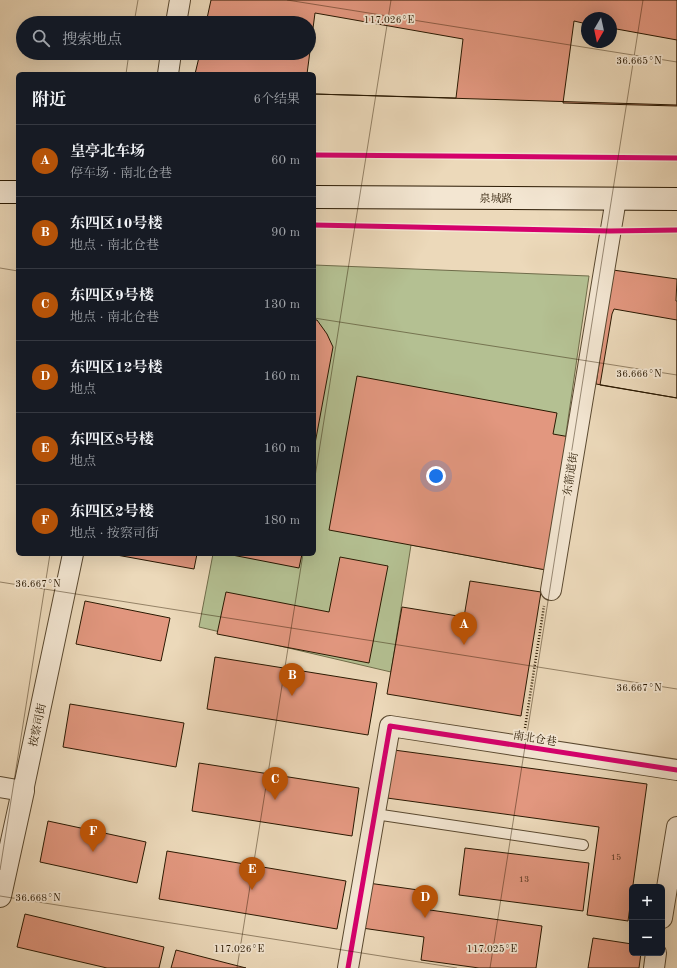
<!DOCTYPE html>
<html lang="zh">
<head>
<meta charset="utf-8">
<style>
	body { margin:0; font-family:"Old Standard TT","Noto Serif SC",serif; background:#20242c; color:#f1f3f6 }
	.controls { position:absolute; right:12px; bottom:12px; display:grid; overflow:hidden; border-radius:6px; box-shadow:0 4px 16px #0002 }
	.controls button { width:36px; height:36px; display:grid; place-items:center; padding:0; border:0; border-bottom:1px solid #363941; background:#171b24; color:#f1f3f6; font:20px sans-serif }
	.compass { position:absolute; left:581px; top:12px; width:36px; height:36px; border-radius:50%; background:#171b24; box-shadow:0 4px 16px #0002; rotate:189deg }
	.you { position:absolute; left:436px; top:476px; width:14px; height:14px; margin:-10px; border:3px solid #fff; border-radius:50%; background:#1a73e8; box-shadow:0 0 0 6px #1a73e833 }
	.badge { display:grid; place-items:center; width:26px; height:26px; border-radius:50%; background:#b45309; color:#fff; font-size:13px; font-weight:700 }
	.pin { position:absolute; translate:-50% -33px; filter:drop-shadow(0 1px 2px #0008) }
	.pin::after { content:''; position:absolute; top:21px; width:14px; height:12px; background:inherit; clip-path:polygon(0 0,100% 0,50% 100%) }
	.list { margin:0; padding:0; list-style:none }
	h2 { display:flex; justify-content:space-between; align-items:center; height:52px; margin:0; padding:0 16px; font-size:17px }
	h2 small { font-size:13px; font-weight:400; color:#9ea1a6 }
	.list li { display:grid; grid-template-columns:26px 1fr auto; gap:12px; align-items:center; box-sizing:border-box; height:72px; padding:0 16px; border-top:1px solid #363941 }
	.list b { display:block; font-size:15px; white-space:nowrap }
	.list p { margin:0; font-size:13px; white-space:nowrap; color:#9ea1a6 }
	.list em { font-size:13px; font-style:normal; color:#9ea1a6 }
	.icon { flex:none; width:22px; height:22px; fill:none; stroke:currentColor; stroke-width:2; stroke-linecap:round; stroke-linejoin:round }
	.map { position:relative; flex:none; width:677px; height:968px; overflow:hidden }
	.search { position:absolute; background:#171b24; box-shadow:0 4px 16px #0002; left:16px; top:16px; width:300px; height:44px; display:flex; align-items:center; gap:10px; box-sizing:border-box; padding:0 14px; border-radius:22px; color:#9ea1a6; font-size:15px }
	.panel { position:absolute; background:#171b24; box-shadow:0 4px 16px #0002; left:16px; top:72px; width:300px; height:484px; border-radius:6px }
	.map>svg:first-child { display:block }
	.park { fill:#b4c092; stroke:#6f6c4a }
	.building { fill:#e2977f; stroke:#2a1902; fill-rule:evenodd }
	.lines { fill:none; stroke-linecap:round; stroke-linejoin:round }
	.service-casing { stroke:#5a4930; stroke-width:12 }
	.minor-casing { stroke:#5a4930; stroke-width:22 }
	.tertiary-casing { stroke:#5a4930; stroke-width:24 }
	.secondary-casing { stroke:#2a1902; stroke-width:24 }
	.path { stroke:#2a1902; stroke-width:2.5; stroke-dasharray:1 2; stroke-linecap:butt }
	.service { stroke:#f3e6d2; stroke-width:10 }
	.minor { stroke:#f3e6d2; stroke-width:20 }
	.tertiary { stroke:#f3e6d2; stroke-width:22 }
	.secondary { stroke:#f3e6d2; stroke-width:22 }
	.cycleway-casing { stroke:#f3e6d2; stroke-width:8 }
	.cycleway { stroke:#d6006c; stroke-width:5 }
	.ticks { fill:none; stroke:#2a1902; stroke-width:1; stroke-opacity:0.45 }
	.labels { text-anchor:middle; stroke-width:3.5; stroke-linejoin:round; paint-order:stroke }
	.number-label { font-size:9px; fill:#583821 }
	.street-label { font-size:11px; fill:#2a1902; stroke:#f3e6d2 }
	.ticks-label { font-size:10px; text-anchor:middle; fill:#2a1902; stroke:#f3e6d2; stroke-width:3.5; stroke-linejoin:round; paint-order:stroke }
</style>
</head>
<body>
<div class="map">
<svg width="677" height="968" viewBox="0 0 677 968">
	<rect width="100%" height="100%" fill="#ecd9ba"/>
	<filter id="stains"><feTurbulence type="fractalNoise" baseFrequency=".005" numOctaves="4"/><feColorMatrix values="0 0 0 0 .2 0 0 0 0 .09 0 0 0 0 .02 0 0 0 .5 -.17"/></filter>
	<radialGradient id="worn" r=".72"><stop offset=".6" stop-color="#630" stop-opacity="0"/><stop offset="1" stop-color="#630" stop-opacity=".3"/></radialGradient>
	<path class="park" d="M314,265l275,11 -43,294 -135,-25 -20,127 -192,-45 14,-73h101z"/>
	<path class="building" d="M211,0h466v105l-363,-11v-20h-119l5,-21h109v-30h-103zM587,18h24v24h-24z
		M315,13l148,26 -7,59 -142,-4v-20h-7z
		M574,21l13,3v18h24v-14l66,12v66l-114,-3z
		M613,270l64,9 -1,22h1v97l-81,-14z
		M614,309l63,11v78l-77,-13 12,-71z
		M314,320h3l10,14 6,13 -19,102z
		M357,376l200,37 -4,21 17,3 -24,133 -217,-40z
		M111,554h86l-3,15z
		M227,554h75l-3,14z
		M340,557l48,9 -19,97 -152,-29 9,-42 103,20z
		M470,581l71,11 -20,124 -134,-22 15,-87 62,10z
		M85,601l85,17 -9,43 -85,-17z
		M215,657l162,26 -9,52 -161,-26z
		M70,704l114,19 -8,44 -113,-20z
		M394,750l253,34 -19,137 -41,-6 12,-88 -212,-29z
		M199,763l160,25 -7,48 -160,-25z
		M48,821l98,21 -9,41 -97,-21z
		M465,848l124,15 -6,48 -124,-16z
		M167,851l179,30 -9,48 -178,-30z
		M368,883l65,9 -3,18 112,16 -6,42h-57l-58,-8 3,-23 -62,-9z
		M25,914l139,33 -5,21h-52l-90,-21z
		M593,938l39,6v9h9l-2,15h-51z
		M176,950l70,18h-75z"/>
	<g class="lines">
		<defs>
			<path id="service" d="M375,814l208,31"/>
			<path id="minor" d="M176,23l4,-23
				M168,74l3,-21
				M551,590l65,-391
				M0,787l23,4 50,-237
				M662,918l15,-91
				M348,968l42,-242 287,44
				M654,968l2,-15"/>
			<path id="tertiary" d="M0,896l23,-105"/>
			<path id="secondary" d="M0,192h18
				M314,197l363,2"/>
		</defs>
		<use href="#service" class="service-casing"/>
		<use href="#minor" class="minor-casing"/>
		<use href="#tertiary" class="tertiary-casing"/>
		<use href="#secondary" class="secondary-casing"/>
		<path class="path" d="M525,728l19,-122"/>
		<use href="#service" class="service"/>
		<use href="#minor" class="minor"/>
		<use href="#tertiary" class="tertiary"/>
		<use href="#secondary" class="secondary"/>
		<defs>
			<path id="cycleway" d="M314,155l363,3
				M314,225l296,6 67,-1
				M348,968l42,-242 287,44"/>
		</defs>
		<use href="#cycleway" class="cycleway-casing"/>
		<use href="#cycleway" class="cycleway"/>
	</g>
	<path class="ticks" d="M287,0l390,62M134,23l4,-23M126,74l3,-21M0,268l18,3M314,318l363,57M314,483l77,-483M0,582l677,107M0,870l50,-316M0,896l457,72M237,968l66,-414M490,968l153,-968"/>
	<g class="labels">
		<g class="number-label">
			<text x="616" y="860">15</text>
			<text x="524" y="882">13</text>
		</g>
		<g class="street-label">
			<text x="496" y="202">泉城路</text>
			<text transform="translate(570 474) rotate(-81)" y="4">东箭道街</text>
			<text transform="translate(37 725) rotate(-78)" y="4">按察司街</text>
			<text transform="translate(535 738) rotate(9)" y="4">南北仓巷</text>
		</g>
	</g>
	<g class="ticks-label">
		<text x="389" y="23">117.026°E</text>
		<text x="639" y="64">36.665°N</text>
		<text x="639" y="377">36.666°N</text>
		<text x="38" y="587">36.667°N</text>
		<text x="639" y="691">36.667°N</text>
		<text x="38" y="901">36.668°N</text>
		<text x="239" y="952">117.026°E</text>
		<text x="492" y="952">117.025°E</text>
	</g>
	<rect width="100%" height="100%" filter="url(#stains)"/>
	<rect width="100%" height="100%" fill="url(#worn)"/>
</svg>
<div class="controls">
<button>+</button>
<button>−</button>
</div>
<svg class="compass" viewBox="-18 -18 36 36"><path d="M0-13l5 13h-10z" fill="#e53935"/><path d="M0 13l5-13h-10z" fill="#9ea1a6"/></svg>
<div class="you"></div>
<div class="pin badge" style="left:464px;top:645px">A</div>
<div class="pin badge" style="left:292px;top:696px">B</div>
<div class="pin badge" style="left:275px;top:800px">C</div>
<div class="pin badge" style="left:425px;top:918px">D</div>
<div class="pin badge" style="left:252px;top:890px">E</div>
<div class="pin badge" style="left:93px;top:852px">F</div>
<div class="search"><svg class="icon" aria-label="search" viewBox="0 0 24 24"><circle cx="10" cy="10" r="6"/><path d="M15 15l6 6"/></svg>搜索地点</div>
<section class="panel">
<h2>附近<small>6个结果</small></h2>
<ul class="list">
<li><span class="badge">A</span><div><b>皇亭北车场</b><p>停车场 · 南北仓巷</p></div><em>60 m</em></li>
<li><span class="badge">B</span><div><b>东四区10号楼</b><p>地点 · 南北仓巷</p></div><em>90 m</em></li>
<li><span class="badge">C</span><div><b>东四区9号楼</b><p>地点 · 南北仓巷</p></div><em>130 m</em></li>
<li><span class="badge">D</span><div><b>东四区12号楼</b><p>地点</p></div><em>160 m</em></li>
<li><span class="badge">E</span><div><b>东四区8号楼</b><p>地点</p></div><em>160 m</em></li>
<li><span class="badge">F</span><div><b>东四区2号楼</b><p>地点 · 按察司街</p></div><em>180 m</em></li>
</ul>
</section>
</div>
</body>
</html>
